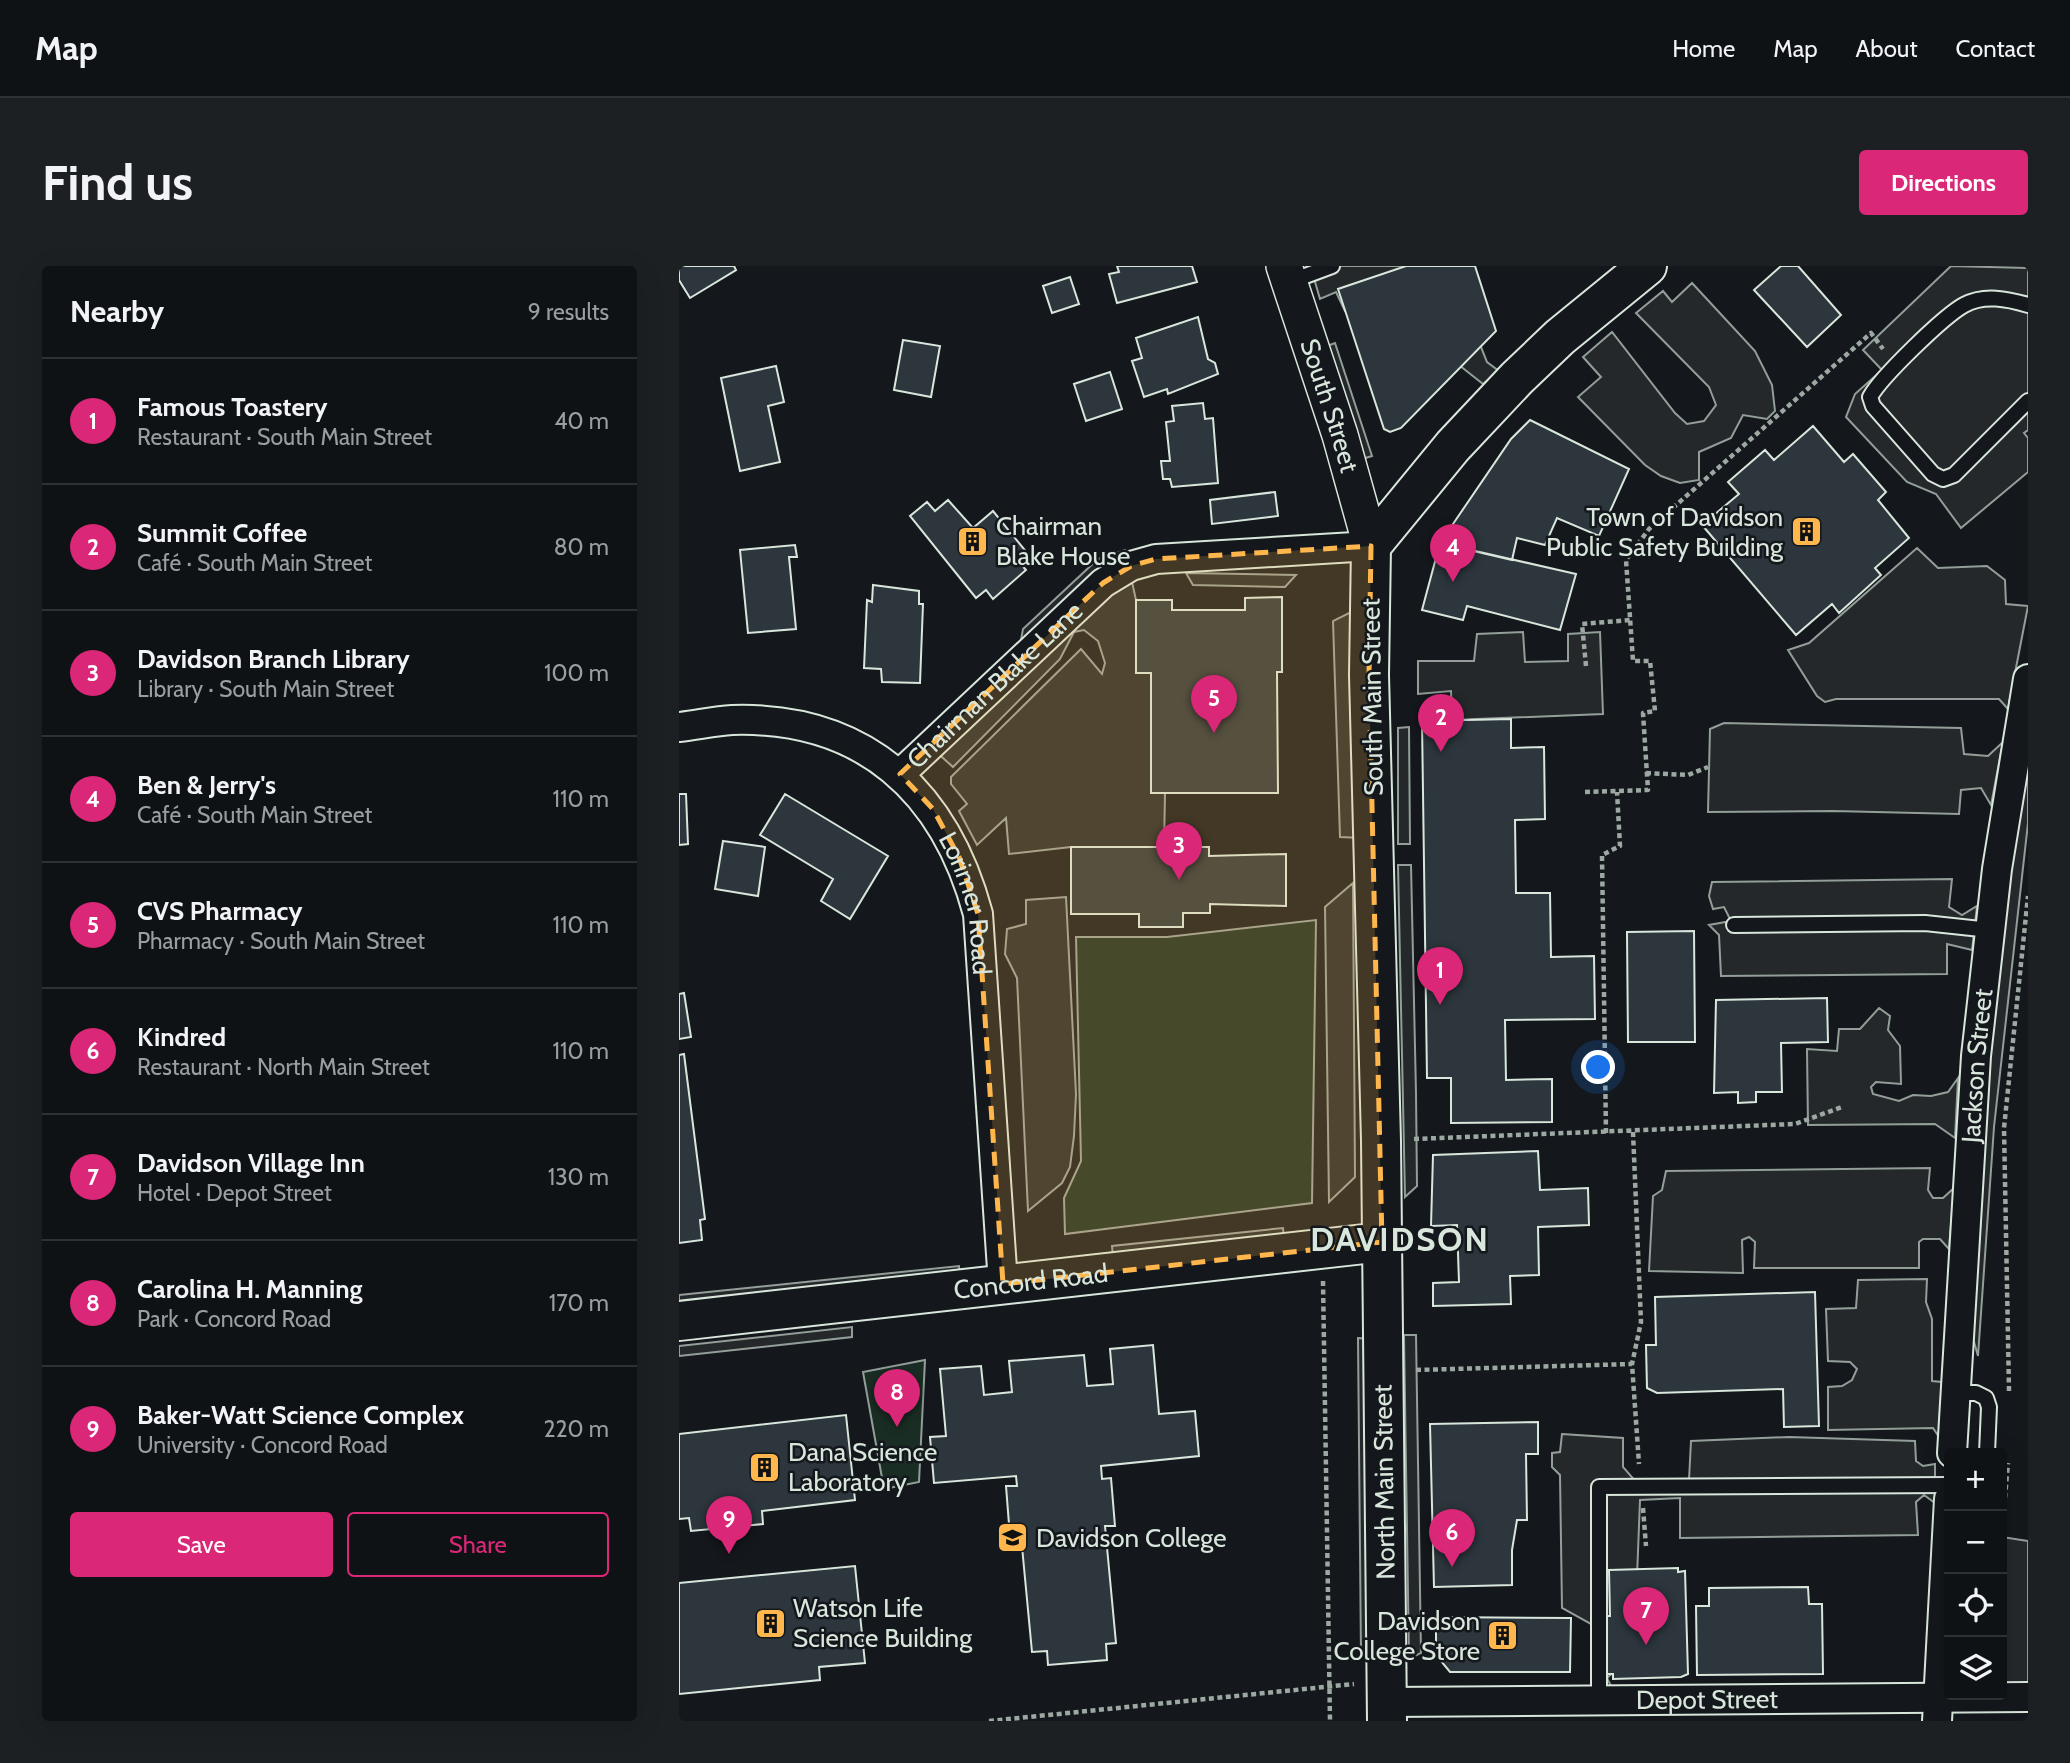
<!DOCTYPE html>
<html lang="en">
<head>
<meta charset="utf-8">
<style>
	body { margin:0; font-family:Cabin,sans-serif; background:#1d2022; color:#f1f3f6 }
	.controls { position:absolute; right:21px; bottom:21px; display:grid; overflow:hidden; border-radius:7px; box-shadow:0 7px 28px #0002 }
	.controls button { width:63px; height:63px; display:grid; place-items:center; padding:0; border:0; border-bottom:2px solid #2f3234; background:#0f1215; color:#f1f3f6; font:35px sans-serif }
	.you { position:absolute; left:920px; top:802px; width:24px; height:24px; margin:-18px; border:5px solid #fff; border-radius:50%; background:#1a73e8; box-shadow:0 0 0 10px #1a73e833 }
	.badge { display:grid; place-items:center; width:46px; height:46px; border-radius:50%; background:#db2777; color:#fff; font-size:23px; font-weight:700 }
	.pin { position:absolute; translate:-50% -58px; filter:drop-shadow(0 2px 4px #0008) }
	.pin::after { content:''; position:absolute; top:37px; width:24px; height:21px; background:inherit; clip-path:polygon(0 0,100% 0,50% 100%) }
	.list { margin:0; padding:0; list-style:none }
	h2 { display:flex; justify-content:space-between; align-items:center; height:91px; margin:0; padding:0 28px; font-size:30px }
	h2 small { font-size:23px; font-weight:400; color:#9b9ea0 }
	.list li { display:grid; grid-template-columns:46px 1fr auto; gap:21px; align-items:center; box-sizing:border-box; height:126px; padding:0 28px; border-top:2px solid #2f3234 }
	.list b { display:block; font-size:26px; white-space:nowrap }
	.list p { margin:0; font-size:23px; white-space:nowrap; color:#9b9ea0 }
	.list em { font-size:23px; font-style:normal; color:#9b9ea0 }
	.actions { display:flex; gap:14px; padding:21px 28px }
	.actions a { flex:1; padding:16px 0; border:2px solid #db2777; border-radius:7px; text-align:center; font-size:24px; color:#db2777 }
	.actions .main { background:#db2777; color:#fff }
	.icon { flex:none; width:38px; height:38px; fill:none; stroke:currentColor; stroke-width:2; stroke-linecap:round; stroke-linejoin:round }
	.map { position:relative; flex:none; width:1349px; height:1455px; overflow:hidden; border-radius:7px }
	header { display:flex; align-items:center; gap:42px; box-sizing:border-box; height:98px; padding:0 35px; background:#0f1215; border-bottom:2px solid #2f3234 }
	header strong { font-size:33px }
	nav { display:flex; gap:38px; margin-inline-start:auto; font-size:24px }
	.intro { display:flex; align-items:center; justify-content:space-between; box-sizing:border-box; height:168px; padding:0 42px }
	h1 { margin:0; font-size:49px }
	.button { padding:18px 32px; border-radius:7px; background:#db2777; color:#fff; font-size:24px; font-weight:700 }
	main { display:flex; gap:42px; padding:0 42px }
	aside { flex:1; background:#0f1215; border-radius:7px; box-shadow:0 7px 28px #0002 }
	.map>svg:first-child { display:block }
	.green { fill:#1a2d24; stroke:#939e99; stroke-width:2 }
	.parking { fill:#24282b; stroke:#939e99; stroke-width:2 }
	.building { fill:#2c363c; stroke:#d8e6dc; stroke-width:2 }
	.lines { fill:none; stroke-linecap:round; stroke-linejoin:round }
	.service-casing { stroke:#d8e6dc; stroke-width:18 }
	.minor-casing { stroke:#d8e6dc; stroke-width:32 }
	.tertiary-casing { stroke:#d8e6dc; stroke-width:38 }
	.secondary-casing { stroke:#d8e6dc; stroke-width:42 }
	.primary-casing { stroke:#d8e6dc; stroke-width:42 }
	.path { stroke:#9da8a2; stroke-width:4.5; stroke-dasharray:5 3.5; stroke-linecap:butt }
	.service { stroke:#14181c; stroke-width:14 }
	.minor { stroke:#14181c; stroke-width:28 }
	.tertiary { stroke:#14181c; stroke-width:35 }
	.secondary { stroke:#14181c; stroke-width:38 }
	.primary { stroke:#14181c; stroke-width:38 }
	.marked { fill:#ffb74d; fill-opacity:0.2; stroke:#ffb74d; stroke-width:5; stroke-dasharray:14 9; stroke-linejoin:round }
	.labels { text-anchor:middle; stroke-width:5; stroke-linejoin:round; paint-order:stroke }
	.street-label { font-size:26px; fill:#d8e6dc; stroke:#14181c }
	.poi-label { font-size:26px; fill:#d8e6dc; stroke:#14181c; text-anchor:start }
	.district-label { font-size:33px; font-weight:bold; letter-spacing:2px; fill:#d8e6dc; stroke:#14181c }
</style>
</head>
<body>
<header>
<strong>Map</strong>
<nav><a>Home</a><a>Map</a><a>About</a><a>Contact</a></nav>
</header>
<div class="intro"><h1>Find us</h1><a class="button">Directions</a></div>
<main>
<aside>
<h2>Nearby<small>9 results</small></h2>
<ul class="list">
<li><span class="badge">1</span><div><b>Famous Toastery</b><p>Restaurant · South Main Street</p></div><em>40 m</em></li>
<li><span class="badge">2</span><div><b>Summit Coffee</b><p>Café · South Main Street</p></div><em>80 m</em></li>
<li><span class="badge">3</span><div><b>Davidson Branch Library</b><p>Library · South Main Street</p></div><em>100 m</em></li>
<li><span class="badge">4</span><div><b>Ben &amp; Jerry's</b><p>Café · South Main Street</p></div><em>110 m</em></li>
<li><span class="badge">5</span><div><b>CVS Pharmacy</b><p>Pharmacy · South Main Street</p></div><em>110 m</em></li>
<li><span class="badge">6</span><div><b>Kindred</b><p>Restaurant · North Main Street</p></div><em>110 m</em></li>
<li><span class="badge">7</span><div><b>Davidson Village Inn</b><p>Hotel · Depot Street</p></div><em>130 m</em></li>
<li><span class="badge">8</span><div><b>Carolina H. Manning</b><p>Park · Concord Road</p></div><em>170 m</em></li>
<li><span class="badge">9</span><div><b>Baker-Watt Science Complex</b><p>University · Concord Road</p></div><em>220 m</em></li>
</ul>
<div class="actions"><a class="main">Save</a><a>Share</a></div>
</aside>
<div class="map">
<svg width="1349" height="1455" viewBox="0 0 1349 1455">
	<rect width="100%" height="100%" fill="#14181c"/>
	<path class="green" d="M637,654l-4,283 -247,31 -1,-36 17,-37 -5,-224h91z
		M246,1094l-6,122 -35,7 -21,-117z"/>
	<path class="parking" d="M637,0h133l38,96 12,9 -16,13 -76,-60 -62,-13 -9,-19 -16,7 -9,-31z
		M1272,0l77,2v162l-4,3 4,5v34l-67,56 -25,-34 -29,-12 -61,-65 9,-23 27,-24 -19,-20z
		M1013,17l63,68 17,34 3,26 -8,8 -24,-4 -12,23 -32,14v28l-19,3 -19,-7 -16,-11 -67,-68 23,-20 -18,-20 29,-25 63,81 12,11 17,-3 12,-16 -7,-18 -73,-74 27,-22 9,11z
		M656,77l37,113 -10,3 -38,-112z
		M1238,282l21,20 49,-2 18,14 1,24 22,2 -20,103 -9,-10h-163l-11,3 -8,-6 -29,-46 21,-7z
		M446,284l11,50v73h15v120h14l-1,54h-93l-62,7 -3,-36 -29,27 -18,-34 8,-7 -16,-20v-7l130,-128 21,25 3,-11 -7,-22 -14,-11 -10,2 -14,27 -107,108 -29,-26 95,-90 4,-22 75,-70z
		M507,307l110,2 -11,12 -92,-2z
		M678,343l4,229 -21,-1 -7,-216z
		M844,366l2,30 43,-1v-27l32,-2 3,82 -151,6 -1,-29 -33,3v-33h56l3,-27z
		M1045,457l237,5 3,26 24,2 15,-14 -12,63 -10,-17 -20,2 -2,24 -126,-3 -125,1 2,-83z
		M730,461l1,117h-12v-116z
		M1349,502v55l-34,304 -16,229 -8,-28 19,-288 32,-261z
		M719,599h13l5,228 1,93 -12,11z
		M1273,613l-3,28 13,8 15,-9 -5,44 -25,-6v30l-226,2 -2,-41 -10,-10 22,-4 -7,-14 -11,2 -4,-13 3,-14z
		M674,617l2,294 -26,25 -4,-295z
		M387,631l10,197 -2,42 -4,31 -8,16 -34,28 -11,-233 -12,-24 2,-25 19,-5v-24z
		M1200,742l11,8 -2,14 12,16 1,38 -25,-2 -5,5 2,7 26,7 14,-6 18,1 17,-4 10,-14 -3,60 -20,-14 -127,1 -1,-76 30,2 2,-22h21z
		M1251,902l-2,22 5,8h10l11,-10 -5,61 -9,-10h-17l-4,3v26h-165l1,-26 -6,-5 -7,3 1,33 -94,-2 4,-75 9,-6 4,-19z
		M604,962l1,13 -171,16 -1,-11z
		M280,1000l1,15 -281,24v-10z
		M1248,1013l-1,23 6,17v62l10,1 -3,55 -6,-9 -105,2v-43l14,-1 10,-6 5,-11 -7,-7 -22,-1 -2,-52 30,-1 2,-28z
		M173,1061v10l-173,19v-10z
		M725,1069h12l5,318 -12,6z
		M679,1072l12,1 3,315 -12,2z
		M883,1168l61,4v29l13,15 53,-2 2,-39 98,-4 126,4 1,20 7,5 12,-2v39l-11,-8 -8,7 2,33 -238,3v-40l-40,2 -4,103 -18,65 -11,10 5,10 -20,-2 -15,13 -1,-11 16,-2 1,-61 -31,-17 -2,-133 -8,-8v-14l8,-1z
		M1323,1271l26,4v144l-26,1z"/>
	<path class="building" d="M0,0h55l2,4 -46,28 -11,-18z
		M438,0h75l5,16 -80,21 -8,-29 10,-2z
		M727,0h69l21,65 -95,97 -11,4 -6,-3 -46,-140z
		M1102,0h17l43,49 -34,32 -53,-57z
		M391,11l9,27 -27,9 -9,-27z
		M519,51l10,42 7,4 3,11 -50,20 -1,-5 -23,8 -12,-36 10,-3 -6,-20z
		M224,74l37,6 -9,51 -37,-7z
		M97,100l8,36 -16,4 12,56 -40,9 -19,-93z
		M431,106l12,37 -36,12 -12,-37z
		M524,137l2,16 8,-1 5,65 -46,4 -2,-8h-7l-2,-18h9l-4,-39 8,-1 -2,-15z
		M851,154l99,49 -30,67 -42,-18 -12,27 -28,-7 -5,22 -72,-17 71,-104z
		M1134,160l31,36 9,-8 33,38 -8,8 31,38 -34,30 6,7 -42,38 -7,-9 -36,31 -94,-110 37,-31 -11,-12 37,-32 9,10z
		M596,226l3,24 -66,8 -2,-24z
		M269,234l25,28 20,-17 35,43 -9,8 7,8 -33,29 -7,-9 -10,8 -66,-82 17,-14 8,9z
		M761,277l136,31 -16,56 -93,-24 -4,14 -41,-10z
		M116,279l2,12h-8l7,72 -48,4 -8,-83z
		M194,319l46,6v13h4l-3,79 -38,-1 -1,-13 -17,-1 3,-68 5,2z
		M603,331v75h-5l1,121h-127v-120h-15v-73h36v10h73v-12z
		M832,453v29l33,-1 1,72 -30,1 1,73h34l1,64 43,-1 1,63 -90,1 1,60 46,-1v43l-101,1v-45h-24l-5,-357z
		M0,528h7l2,50 -9,1z
		M106,528l103,62 -38,63 -29,-18 12,-22 -73,-44z
		M44,575l42,6 -7,49 -43,-7z
		M392,581h138v9l77,-2v52l-76,-2v9h-27v14h-44v-13h-68z
		M1015,665l1,111h-67l-1,-110z
		M5,727l7,44 -12,2v-45z
		M1148,732l1,44 -47,1 1,49h-26v10l-18,1v-11l-24,1 2,-93z
		M5,788l21,165 -5,1 2,20 -23,3v-188z
		M859,885l2,39 48,-2 1,37 -51,2 1,48 -29,1 1,28 -78,2v-23l26,-1 -2,-57 -26,1 2,-71z
		M1136,1026l4,134 -35,1 -1,-38 -126,4 -10,-5 -1,-43h10l-1,-48z
		M474,1079l6,69 36,-3 4,45 -98,10 1,13 9,-1 4,48h-10l11,117 -10,1 1,16 -59,5 -1,-14 -15,1 -11,-116 -11,1 -4,-51h11l-1,-10 -82,7 -4,-46 16,-1 -6,-67 41,-3 3,29 28,-3 -3,-31 75,-6 3,31 26,-2 -3,-35z
		M167,1149l9,85 -93,11 1,13 -72,7 -2,-13 -10,1v-85z
		M859,1156v32h-12l1,66h-10l-5,30v35l-78,2 -4,-163z
		M176,1300l10,97 -46,4 1,13 -141,14v-111z
		M999,1302v4l7,-1 3,103 -7,3 -68,2v-5h-7l-2,-58h6l-1,-46z
		M1129,1321l1,17h13l1,70 -126,1 -1,-69h13v-18z
		M757,1351l135,1 -1,54h-120l-14,-17z"/>
	<g class="lines">
		<defs>
			<path id="service" d="M610,16l43,-16
				M1349,39c-20,-6 -44,-11 -64,0 -20,11 -83,72 -94,92l3,9 60,68 10,5 11,-4 74,-74
				M1055,659l191,-2 65,7
				M1276,1127h21l10,5 3,9 -2,46
				M920,1433v-212l350,-2"/>
			<g id="minor">
				<path id="s1" d="M0,461c18,-2 36,-6 53,-7 132,-4 213,71 246,194l25,370"/>
				<path id="s2" d="M221,508l203,-191 28,-17 25,-7 215,-13"/>
				<path id="s3" d="M1273,1187l24,-397 21,-187 31,-190"/>
				<path id="s4" d="M708,1436l641,-5"/>
				<path d="M1258,1455l12,-222"/>
			</g>
			<g id="tertiary">
				<path id="s5" d="M605,0l56,169 31,111"/>
			</g>
			<g id="secondary">
				<path id="s6" d="M0,1055l703,-79"/>
			</g>
			<path id="primary" d="M708,1455l-6,-580 -12,-466 2,-129 82,-100 64,-68 43,-41 87,-71"/>
		</defs>
		<use href="#service" class="service-casing"/>
		<use href="#minor" class="minor-casing"/>
		<use href="#tertiary" class="tertiary-casing"/>
		<use href="#secondary" class="secondary-casing"/>
		<use href="#primary" class="primary-casing"/>
		<path class="path" d="M907,400l-4,-42 48,-4
			M967,507l42,2 20,-8
			M906,526l63,-2 -5,-77 12,-2 -5,-50h-17l-7,-101 23,-31 222,-196 12,16
			M954,866l8,190 -9,42 7,100
			M927,867l-4,-278 18,-9 -3,-54
			M735,873l381,-15 47,-17
			M644,1015l7,440
			M737,1104l216,-6
			M1330,1125l-5,-263 24,-232
			M964,1242l3,38
			M1323,1266l6,-69
			M310,1455l365,-37"/>
		<use href="#service" class="service"/>
		<use href="#minor" class="minor"/>
		<use href="#tertiary" class="tertiary"/>
		<use href="#secondary" class="secondary"/>
		<use href="#primary" class="primary"/>
	</g>
	<path class="marked" d="M692,280l-2,129 13,567 -379,42 -25,-370 -19,-57 -26,-48 -33,-35 203,-191 28,-17 25,-7z"/>
	<defs>
		<symbol id="building-square" viewBox="-11 -11 22 22"><rect x="-9" y="-9" width="18" height="18" rx="4" fill="#ffb74d" stroke="#14181c"/><path d="M-4-6H4V6H1V3H-1V6H-4ZM-2.5-4.3h1.7v1.8h-1.7ZM.8-4.3h1.7v1.8H.8ZM-2.5-1h1.7V.8h-1.7ZM.8-1h1.7V.8H.8Z" fill="#111"/></symbol>
		<symbol id="university-square" viewBox="-11 -11 22 22"><rect x="-9" y="-9" width="18" height="18" rx="4" fill="#ffb74d" stroke="#14181c"/><path d="M0-5L7-2L0 1L-7-2ZM-4 1L0 2.5L4 1V4Q0 6-4 4Z" fill="#111"/></symbol>
	</defs>
	<g fill-rule="evenodd">
		<use href="#building-square" x="1110" y="248" width="35" height="35"/>
		<use href="#building-square" x="276" y="258" width="35" height="35"/>
		<use href="#building-square" x="68" y="1184" width="35" height="35"/>
		<use href="#university-square" x="316" y="1254" width="35" height="35"/>
		<use href="#building-square" x="74" y="1340" width="35" height="35"/>
		<use href="#building-square" x="806" y="1352" width="35" height="35"/>
	</g>
	<g class="labels">
		<g class="street-label">
			<text dy="9" stroke="none"><textPath href="#s5" startOffset="147">South Street</textPath></text>
			<text dy="9" stroke="none"><textPath href="#s2" startOffset="130">Chairman Blake Lane</textPath></text>
			<text transform="translate(693 431) rotate(-91)" y="9">South Main Street</text>
			<text dy="9" stroke="none"><textPath href="#s1" startOffset="383">Lorimer Road</textPath></text>
			<text dy="9" stroke="none"><textPath href="#s3" startOffset="388">Jackson Street</textPath></text>
			<text dy="9" stroke="none"><textPath href="#s6" startOffset="354">Concord Road</textPath></text>
			<text transform="translate(705 1216) rotate(-91)" y="9">North Main Street</text>
			<text dy="9" stroke="none"><textPath href="#s4" startOffset="320">Depot Street</textPath></text>
		</g>
		<g class="poi-label">
			<text x="1104" y="260" text-anchor="end">Town of Davidson<tspan x="1104" dy="30">Public Safety Building</tspan></text>
			<text x="317" y="269">Chairman<tspan x="317" dy="30">Blake House</tspan></text>
			<text x="109" y="1195">Dana Science<tspan x="109" dy="30">Laboratory</tspan></text>
			<text x="357" y="1281">Davidson College</text>
			<text x="114" y="1351">Watson Life<tspan x="114" dy="30">Science Building</tspan></text>
			<text x="801" y="1364" text-anchor="end">Davidson<tspan x="801" dy="30">College Store</tspan></text>
		</g>
		<g class="district-label">
			<text x="721" y="985">DAVIDSON</text>
		</g>
	</g>
</svg>
<div class="controls">
<button>+</button>
<button>−</button>
<button><svg class="icon" aria-label="locate" viewBox="0 0 24 24"><circle cx="12" cy="12" r="6"/><path d="M12 2v4M12 18v4M2 12h4M18 12h4"/></svg></button>
<button><svg class="icon" aria-label="layers" viewBox="0 0 24 24"><path d="M12 4l9 5-9 5-9-5zM3 14l9 5 9-5"/></svg></button>
</div>
<div class="you"></div>
<div class="pin badge" style="left:761px;top:739px">1</div>
<div class="pin badge" style="left:762px;top:486px">2</div>
<div class="pin badge" style="left:500px;top:614px">3</div>
<div class="pin badge" style="left:774px;top:316px">4</div>
<div class="pin badge" style="left:535px;top:467px">5</div>
<div class="pin badge" style="left:773px;top:1301px">6</div>
<div class="pin badge" style="left:967px;top:1379px">7</div>
<div class="pin badge" style="left:218px;top:1161px">8</div>
<div class="pin badge" style="left:50px;top:1288px">9</div>
</div>
</main>
</body>
</html>
